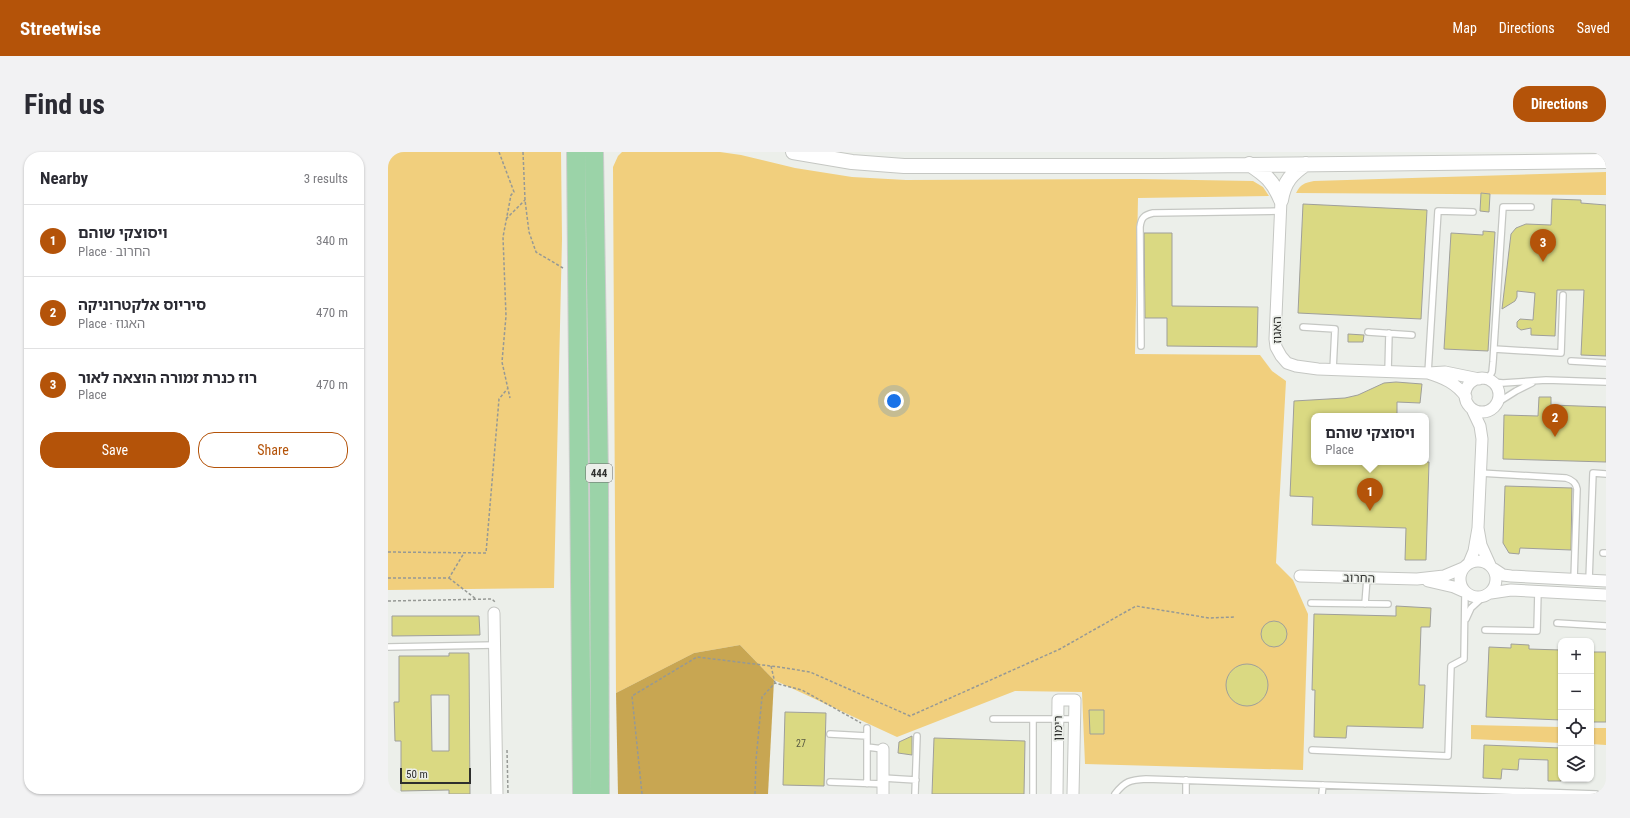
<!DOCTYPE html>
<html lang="en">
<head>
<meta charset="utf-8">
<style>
	body { margin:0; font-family:"Roboto Condensed","Noto Sans Hebrew",sans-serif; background:#f2f2f3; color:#2b2b33 }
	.controls { position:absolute; right:12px; bottom:12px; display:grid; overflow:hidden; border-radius:8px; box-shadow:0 1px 3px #0004 }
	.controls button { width:36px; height:36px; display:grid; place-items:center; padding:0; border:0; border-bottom:1px solid #e1e1e2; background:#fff; color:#2b2b33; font:20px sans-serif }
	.scale { position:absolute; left:12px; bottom:10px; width:71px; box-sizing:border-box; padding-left:4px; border:2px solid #2e2f2d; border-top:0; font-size:11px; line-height:14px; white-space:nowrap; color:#2e2f2d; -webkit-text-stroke:3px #ecefea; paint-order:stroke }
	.you { position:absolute; left:506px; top:249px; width:14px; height:14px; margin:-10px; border:3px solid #fff; border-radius:50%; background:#1a73e8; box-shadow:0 0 0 6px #1a73e833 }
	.badge { display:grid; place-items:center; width:26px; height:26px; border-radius:50%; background:#b45309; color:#fff; font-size:13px; font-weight:700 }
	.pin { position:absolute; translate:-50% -33px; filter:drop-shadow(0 1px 2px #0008) }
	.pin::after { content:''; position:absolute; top:21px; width:14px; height:12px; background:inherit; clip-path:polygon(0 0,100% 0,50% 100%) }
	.popup { position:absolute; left:923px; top:261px; width:118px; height:52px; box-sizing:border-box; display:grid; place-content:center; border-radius:8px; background:#fff; filter:drop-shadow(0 1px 3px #0005); font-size:13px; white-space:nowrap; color:#7c7c81 }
	.popup b { font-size:15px; color:#2b2b33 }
	.popup::after { content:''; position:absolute; left:50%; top:100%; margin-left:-8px; border:8px solid transparent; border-top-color:#fff }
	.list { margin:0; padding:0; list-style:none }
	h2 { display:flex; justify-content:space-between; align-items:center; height:52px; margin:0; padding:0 16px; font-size:17px }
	h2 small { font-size:13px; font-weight:400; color:#7c7c81 }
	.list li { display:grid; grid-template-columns:26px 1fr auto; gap:12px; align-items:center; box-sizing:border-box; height:72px; padding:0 16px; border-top:1px solid #e1e1e2 }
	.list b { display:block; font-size:15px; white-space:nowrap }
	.list p { margin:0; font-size:13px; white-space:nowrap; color:#7c7c81 }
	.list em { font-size:13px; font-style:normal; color:#7c7c81 }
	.actions { display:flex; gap:8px; padding:12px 16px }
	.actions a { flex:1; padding:9px 0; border:1px solid #b45309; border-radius:16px; text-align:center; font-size:14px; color:#b45309 }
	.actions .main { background:#b45309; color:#fff }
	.icon { flex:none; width:22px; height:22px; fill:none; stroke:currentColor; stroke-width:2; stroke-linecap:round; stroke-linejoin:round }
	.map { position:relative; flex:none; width:1218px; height:642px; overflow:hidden; border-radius:16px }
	header { display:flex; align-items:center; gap:24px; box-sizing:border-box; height:56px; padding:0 20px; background:#b45309; color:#fff }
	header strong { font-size:19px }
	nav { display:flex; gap:22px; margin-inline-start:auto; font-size:14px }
	.intro { display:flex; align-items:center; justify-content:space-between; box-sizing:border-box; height:96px; padding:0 24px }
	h1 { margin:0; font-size:28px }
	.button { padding:10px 18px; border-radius:16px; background:#b45309; color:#fff; font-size:14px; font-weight:700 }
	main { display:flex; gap:24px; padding:0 24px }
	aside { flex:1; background:#fff; border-radius:16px; box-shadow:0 1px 3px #0004 }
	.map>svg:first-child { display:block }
	.green { fill:#f1cf7d }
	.forest { fill:#c8a652 }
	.building { fill:#dad982; stroke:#9f9f9b; fill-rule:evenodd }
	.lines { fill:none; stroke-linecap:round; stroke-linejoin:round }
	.service-casing { stroke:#c5c7c3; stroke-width:8 }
	.minor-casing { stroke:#c5c7c3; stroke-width:13 }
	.tertiary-casing { stroke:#c5c7c3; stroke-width:16 }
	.primary-casing { stroke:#cdcdcd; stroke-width:20 }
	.path { stroke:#969995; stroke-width:1.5; stroke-dasharray:3 2; stroke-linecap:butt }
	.service { stroke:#fff; stroke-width:5.5 }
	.minor { stroke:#fff; stroke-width:11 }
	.tertiary { stroke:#fff; stroke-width:14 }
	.primary { stroke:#9bd3a8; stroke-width:18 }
	.labels { text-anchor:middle; stroke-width:3.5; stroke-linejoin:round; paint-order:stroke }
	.number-label { font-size:10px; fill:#595a42 }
	.shield { fill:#ecefea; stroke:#676966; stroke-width:1 }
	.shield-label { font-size:11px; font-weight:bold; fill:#2e2f2d }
	.street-label { font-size:12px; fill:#2e2f2d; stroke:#ecefea }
</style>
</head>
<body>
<header>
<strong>Streetwise</strong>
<nav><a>Map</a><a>Directions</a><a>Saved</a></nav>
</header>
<div class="intro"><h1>Find us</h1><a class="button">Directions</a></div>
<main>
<aside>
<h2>Nearby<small>3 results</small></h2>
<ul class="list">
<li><span class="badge">1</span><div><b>ויסוצקי שוהם</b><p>Place · החרוב</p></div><em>340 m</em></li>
<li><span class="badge">2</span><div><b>סיריוס אלקטרוניקה</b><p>Place · האגוז</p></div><em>470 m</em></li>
<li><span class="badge">3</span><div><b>רוז כנרת זמורה הוצאה לאור</b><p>Place</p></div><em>470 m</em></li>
</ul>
<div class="actions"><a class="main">Save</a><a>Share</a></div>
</aside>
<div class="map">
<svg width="1218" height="642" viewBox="0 0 1218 642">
	<rect width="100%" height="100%" fill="#ecefea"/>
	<path class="green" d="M0,0h173l1,87 -8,349 -166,2z
		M234,0h98l21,3 54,13 57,9 54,3 232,-1 115,2 10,6 6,9 -131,2 -3,156 125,1 12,16 14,10 -10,182 17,17 15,34 -5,156 -218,-6 -3,-72 -67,-1 -118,46 -123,-57 -34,-35 -46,8 -78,40 -3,-526 5,-11z
		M1218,20v23l-310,-2c5,-9 8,-10 18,-12z
		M1083,573l90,2v16l-90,-4z
		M1203,576h15v17l-15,-1z"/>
	<path class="forest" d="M352,493l34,35 -6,114h-150l-2,-101 78,-40z"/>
	<path class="building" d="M1093,41l9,1 -1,18 -9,-1z
		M1164,47l29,1v3l25,2v151l-25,-1 3,-65h-27l-2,46 -24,-1v-7l-10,2 -4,-3v-5l3,-3 13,1 2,-27 -18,-2v6l-2,4 -13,8 9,-75 5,-6 10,-4 25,1z
		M915,52l124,6 -6,109 -123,-6z
		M1095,79l12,1 -7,119 -44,-2 7,-116 32,2z
		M756,81h28v73l86,1 -1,40 -90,-1v-28h-22z
		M960,182l16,1 -1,7h-15z
		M1008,230l26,2 -2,19 -23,-1v14h-83v46h115l-3,98h-21l1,-32 -94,-3 1,-28 -23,-1 4,-95 51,-3 13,-3 26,-12z
		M1151,245h12v8l55,2v55l-103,-3 1,-44 34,1z
		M1117,334l67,2 -1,62 -51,-2 -1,6 -10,-1 -6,-10z
		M1008,454l35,2 -1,19h-9l-2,58h6l-2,43 -76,-2 -1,12 -32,-1 1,-47h-3l2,-76 82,2z
		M4,464h87l1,19 -88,1z
		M873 482a13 13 0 1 1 26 0a13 13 0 1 1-26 0Z
		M1123,492l18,1v4l32,1v70l-75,-3 3,-70 22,1z
		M1203,500h15v70h-15z
		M61,501h20l1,141h-21v-4l-48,1v-50h-6l-1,-39h5v-46h50zM43,543h18v56h-17z
		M838 533a21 21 0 1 1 42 0a21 21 0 1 1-42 0Z
		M701,558h15v24h-14z
		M397,560l41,1 -2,73 -41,-1z
		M524,584v19l-14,-2 1,-11z
		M546,586l91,3 -1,53h-92z
		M1096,593l77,3v33h-13v-21l-29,-1 -1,11 -16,-1 -1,10 -18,-1z"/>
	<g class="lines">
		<defs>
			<path id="service" d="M915,175l32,2 -2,41
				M980,180l44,3
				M753,194l-1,-119c1,-9 4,-12 13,-14l128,-2
				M1106,197l67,4 2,-58
				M1183,209l35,2
				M1000,220l1,-39
				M1040,221l10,-162 35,1
				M1100,227l4,-7 1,-10 10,-155h28
				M1105,230l10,1 43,-3 60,2
				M1109,251l19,-12 16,-8
				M1092,321l86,5c7,2 10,5 11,11l-3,91
				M1215,401h3
				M1201,428l4,-107 13,1
				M923,451l77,1
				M977,452l2,-26
				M1078,467l5,-11 12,-11
				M1169,471l49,3
				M1097,478l52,1 1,-40
				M0,495l107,-2
				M605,567h82
				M442,582l37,2
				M479,595l16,2
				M924,598l136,6 3,-90 13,-7 1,-67
				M495,626l33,2
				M442,630l53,2
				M479,632v-56
				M527,642l2,-58
				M645,642v-75
				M727,642c10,-13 15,-14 31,-15l450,15
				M798,642v-14
				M934,642l1,-9"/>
			<path id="minor" d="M893,48l-6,139 1,8 5,9 6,7 9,3 22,3 110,4
				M1077 243a17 17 0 1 1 34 0a17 17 0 1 1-34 0Z
				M1078,245c-10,-14 -22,-19 -38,-24l17,-1 34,7
				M1084,257l8,17 2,13 -4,89
				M1072 427a18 18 0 1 1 36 0a18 18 0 1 1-36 0Z
				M1081,411l5,-12 4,-23 3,17 9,20
				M1106,417l9,6 8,1 95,5
				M912,424l117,3 27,-3 19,-8
				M1040,429l26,6 9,4
				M1103,441l20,-3 95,5
				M106,461l3,181
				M495,642v-45
				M669,642l1,-94h17l-2,94"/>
			<path id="tertiary" d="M405,0l59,10 52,4h257l445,-5
				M861,12c17,11 24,17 32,36
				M893,48c3,-18 11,-27 25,-36"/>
			<path id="primary" d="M188,0l6,642
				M206,0l5,324 1,318"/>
		</defs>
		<use href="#service" class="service-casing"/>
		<use href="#minor" class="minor-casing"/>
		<use href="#tertiary" class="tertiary-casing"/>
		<use href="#primary" class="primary-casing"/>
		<path class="path" d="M111,0l15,40 -3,3 -8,42 3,79 -4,46 8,36
			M135,0l2,48 4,32 7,20 27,16
			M118,67l19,-19
			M0,400l98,1 13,-154 9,-11
			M0,426h61l15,-25
			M61,426l27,21
			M0,449l104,-2 3,3
			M383,514l4,17
			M119,598l1,44
			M254,642l-10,-98 65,-39 82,10 31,5 100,44 150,-67 76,-43 73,12 26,-1
			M367,642l1,-34 6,-63 13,-14 27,7 59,33"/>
		<use href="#service" class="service"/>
		<use href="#minor" class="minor"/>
		<use href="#tertiary" class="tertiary"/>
		<use href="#primary" class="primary"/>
	</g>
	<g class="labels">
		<g class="number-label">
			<text x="413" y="595">27</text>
		</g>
		<rect class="shield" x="198" y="312" width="26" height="18" rx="3"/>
		<g class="shield-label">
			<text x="211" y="325">444</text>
		</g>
		<g class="street-label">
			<text transform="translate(889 178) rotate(-91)" y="4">האגוז</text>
			<text transform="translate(971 426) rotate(2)" y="4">החרוב</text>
			<text transform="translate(670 576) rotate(-89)" y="4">רימון</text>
		</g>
	</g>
</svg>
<div class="controls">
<button>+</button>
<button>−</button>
<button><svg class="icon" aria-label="locate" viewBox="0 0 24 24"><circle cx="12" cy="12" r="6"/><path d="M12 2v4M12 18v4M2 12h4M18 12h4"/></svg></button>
<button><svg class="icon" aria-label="layers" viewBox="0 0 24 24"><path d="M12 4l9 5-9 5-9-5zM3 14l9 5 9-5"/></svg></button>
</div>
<div class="scale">50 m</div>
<div class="you"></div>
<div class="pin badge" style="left:982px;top:359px">1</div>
<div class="popup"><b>ויסוצקי שוהם</b>Place</div>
<div class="pin badge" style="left:1167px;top:285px">2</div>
<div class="pin badge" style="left:1155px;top:110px">3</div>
</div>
</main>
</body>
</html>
